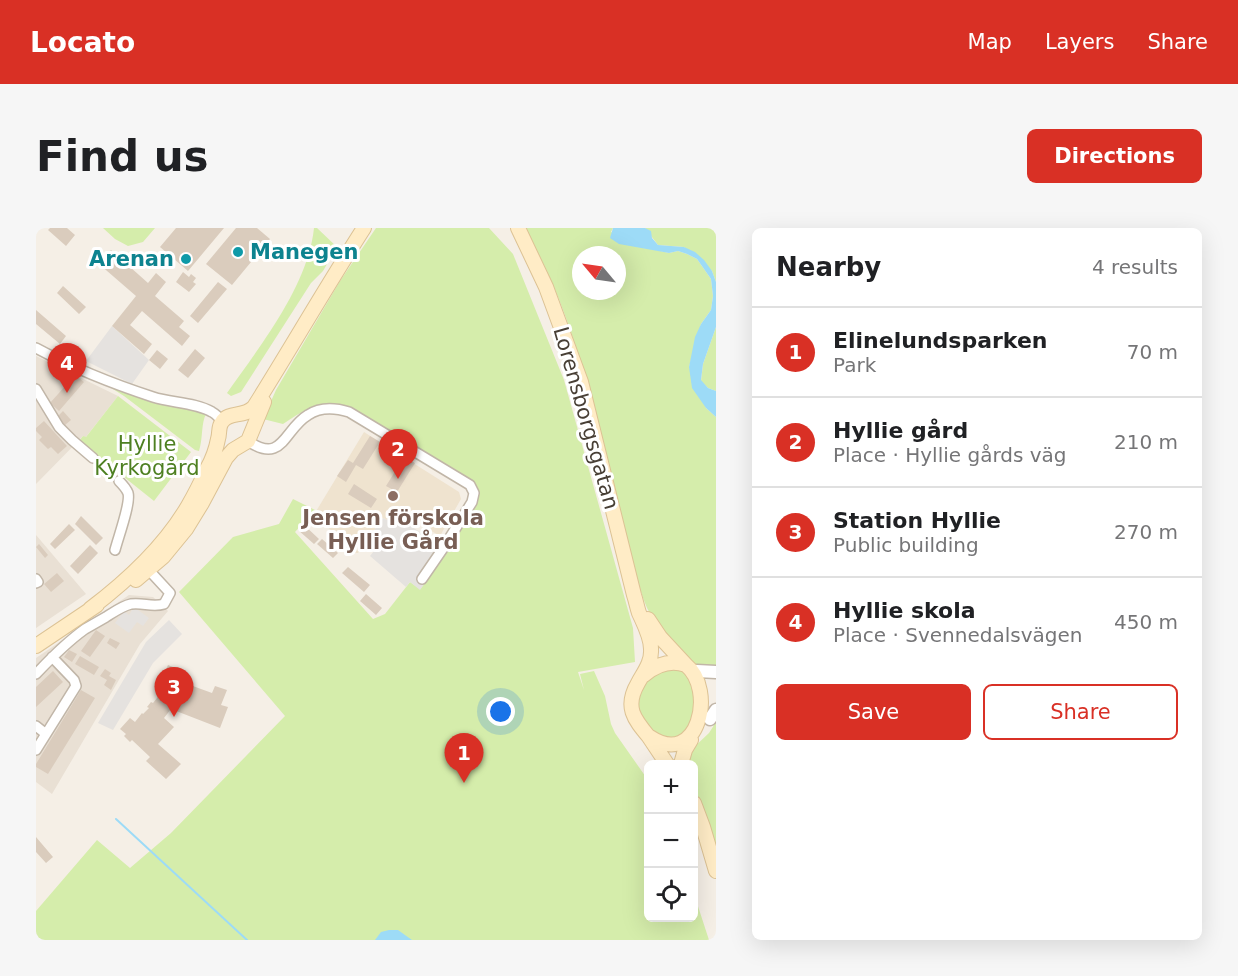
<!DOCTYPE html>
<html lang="en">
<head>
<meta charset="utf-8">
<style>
	body { margin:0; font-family:"DejaVu Sans",sans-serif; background:#f6f6f6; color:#202124 }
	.controls { position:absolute; right:18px; bottom:18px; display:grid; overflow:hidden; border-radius:9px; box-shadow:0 6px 24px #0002 }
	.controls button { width:54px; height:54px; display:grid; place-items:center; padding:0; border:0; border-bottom:2px solid #e0e0e0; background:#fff; color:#202124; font:30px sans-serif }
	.compass { position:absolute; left:536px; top:18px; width:54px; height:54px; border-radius:50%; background:#fff; box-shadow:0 6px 24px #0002; rotate:299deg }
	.you { position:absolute; left:465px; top:484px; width:21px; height:21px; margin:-15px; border:4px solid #fff; border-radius:50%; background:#1a73e8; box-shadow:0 0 0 9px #1a73e833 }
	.badge { display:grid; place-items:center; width:39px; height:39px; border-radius:50%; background:#d93025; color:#fff; font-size:20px; font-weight:700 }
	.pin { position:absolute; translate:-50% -50px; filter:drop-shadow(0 2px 3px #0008) }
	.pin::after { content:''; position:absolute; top:32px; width:21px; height:18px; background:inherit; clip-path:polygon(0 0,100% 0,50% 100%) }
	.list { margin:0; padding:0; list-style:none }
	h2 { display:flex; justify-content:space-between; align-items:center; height:78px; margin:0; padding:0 24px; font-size:26px }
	h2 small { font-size:20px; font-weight:400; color:#757577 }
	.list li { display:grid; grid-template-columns:39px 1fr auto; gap:18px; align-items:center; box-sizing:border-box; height:90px; padding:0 24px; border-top:2px solid #e0e0e0 }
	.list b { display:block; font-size:22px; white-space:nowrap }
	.list p { margin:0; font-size:20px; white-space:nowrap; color:#757577 }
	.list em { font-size:20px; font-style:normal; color:#757577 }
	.actions { display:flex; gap:12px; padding:18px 24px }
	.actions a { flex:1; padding:14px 0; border:2px solid #d93025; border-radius:9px; text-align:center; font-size:21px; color:#d93025 }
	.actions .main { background:#d93025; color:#fff }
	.icon { flex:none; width:33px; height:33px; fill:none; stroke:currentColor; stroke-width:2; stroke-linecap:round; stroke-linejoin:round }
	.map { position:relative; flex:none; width:680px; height:712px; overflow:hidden; border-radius:9px }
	header { display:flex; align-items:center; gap:36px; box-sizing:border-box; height:84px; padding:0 30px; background:#d93025; color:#fff }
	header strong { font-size:28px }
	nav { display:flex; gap:33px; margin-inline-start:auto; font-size:21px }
	.intro { display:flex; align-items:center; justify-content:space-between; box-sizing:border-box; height:144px; padding:0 36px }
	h1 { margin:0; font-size:42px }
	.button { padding:15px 27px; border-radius:9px; background:#d93025; color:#fff; font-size:21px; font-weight:700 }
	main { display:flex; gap:36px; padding:0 36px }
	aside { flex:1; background:#fff; border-radius:9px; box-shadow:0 6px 24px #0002 }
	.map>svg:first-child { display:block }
	.residential { fill:#e9e0d4 }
	.education { fill:#efe3cf }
	.green { fill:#d5edab; fill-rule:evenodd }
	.parking { fill:#e5e2df }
	.water { fill:#9ddbf7 }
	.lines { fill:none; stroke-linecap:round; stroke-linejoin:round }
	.stream { stroke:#9ddbf7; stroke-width:2 }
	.building { fill:#daccbd }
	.minor-casing { stroke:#c1b6a8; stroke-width:12 }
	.tertiary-casing { stroke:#c1b6a8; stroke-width:15 }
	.secondary-casing { stroke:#dcc294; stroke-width:16 }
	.minor { stroke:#fff; stroke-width:9 }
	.tertiary { stroke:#fff; stroke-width:12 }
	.secondary { stroke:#ffecc6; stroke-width:14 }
	.culture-dot { fill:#0f9aa8; stroke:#fff; stroke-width:2 }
	.education-dot { fill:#8d6e63; stroke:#fff; stroke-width:2 }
	.labels { text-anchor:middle; stroke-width:6; stroke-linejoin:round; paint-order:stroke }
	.culture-label { font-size:21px; font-weight:bold; fill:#0d838f; stroke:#fff; text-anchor:start }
	.street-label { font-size:21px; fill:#483f35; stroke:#fff }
	.park-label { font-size:21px; fill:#4e8022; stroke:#fff }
	.education-label { font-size:21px; font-weight:bold; fill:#785e54; stroke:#fff }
</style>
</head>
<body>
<header>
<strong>Locato</strong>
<nav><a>Map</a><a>Layers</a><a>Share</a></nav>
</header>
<div class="intro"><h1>Find us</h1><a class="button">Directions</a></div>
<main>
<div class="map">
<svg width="680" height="712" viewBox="0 0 680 712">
	<rect width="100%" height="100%" fill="#f5efe6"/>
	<path class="residential" d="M0,128l82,40 -33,42 -2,-2 -47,48z
		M0,307l50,59 -50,34z
		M93,367l24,2 15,14 -28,33 -88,150 -16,-12v-124z"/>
	<path class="education" d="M328,204l95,60 2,7 -21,37 -46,-27 -7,11 -4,-2 -25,35h-6l-37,-40z"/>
	<path class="green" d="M67,0h52l-12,14 -15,4 -13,-7z
		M278,0h3l20,19 -14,24 -12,12 -70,109 -10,4 -4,-3c33,-47 81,-107 87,-165z
		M340,0h113l24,26 51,126 69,248 2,34 -57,10 6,18 -4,-16 14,-3 11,25 6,28 4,9 33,47v35l-2,-2 2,7v98h46v-24l15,46h-673v-29l61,-71 33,28 41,-35 114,-117 -106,-124 54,-55 46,-13 14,-25 22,11 -20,22 78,87 12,-5 25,-32 10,7 29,-39 28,-49v-9l-5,-12 -122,-73c-31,-7 -41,0 -67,17l-20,-5 13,-29 64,-109z
		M488,0h89l-2,4 37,16 21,5 9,-2 9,3 10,5 14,20 2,17 -2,14 -10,14 -12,43 17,41 10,9v249c-7,1 -15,1 -22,-3 -17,-10 -38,-38 -47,-55 -5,-11 -8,-23 -11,-35 -5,-20 -11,-41 -16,-61 -26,-96 -44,-198 -96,-284zM545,27h36v36h-36z
		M609,0h71v54l-4,-11 -28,-24 -26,-2z
		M680,99v64l-8,-3 -7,-7 2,-17z
		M69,156l48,19 22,4h10l21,7c-5,9 -3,25 -7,37l-4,-1 -71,-54z
		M82,168l73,56 -37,49 -75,-60 4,-5 3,1z
		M631,441h14l25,23 2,6 -1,14 -6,13 -30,15 -19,-7 -14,-23v-14l11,-18z
		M680,494v132l-22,-63v-27h-8l5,-14 18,-17z"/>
	<path class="parking" d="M76,98l37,34 -17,24 -46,-23z
		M355,286l58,36 -29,40 -10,-8 -4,5 -36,-31 4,-5 -9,-8 18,-25 4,2z
		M98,379l15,11 -6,8 -6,-4 -8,11 -14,-10 9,-12 5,4z
		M133,392l13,14 -29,29 -40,67 -15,-7 48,-81z"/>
	<path class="water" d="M577,0h32l6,3 1,7 6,7 26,2 11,5 9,8 8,11 4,11v45l-13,37 -2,16 7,8 8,3v26l-10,-9 -14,-20 -3,-21 6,-30 6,-13 10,-14 2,-14 -2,-17 -14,-20 -10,-5 -9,-3 -9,2 -50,-9 -9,-6z
		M353,702h9l14,10h-37l6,-8z"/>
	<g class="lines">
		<path class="stream" d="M80,591l131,121"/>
	</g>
	<path class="building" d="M14,0h17l8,7 -9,11 -18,-16z
		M140,0h48l-36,43 -28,-24z
		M200,0h21l13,11 -38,46 -26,-21z
		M75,22l37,33 8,-10 10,9 -11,14 29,25 -5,6 11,9 -8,10 -40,-35 -12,14 22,19 -8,10 -32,-28 24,-30 -37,-32z
		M147,44l6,5 2,-3 5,4 -3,4 3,2 -7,8 -13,-10z
		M182,54l9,7 -29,34 -8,-7z
		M27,58l23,21 -7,7 -22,-21z
		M0,82l30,26 -6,8 -24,-20z
		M159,121l10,9 -17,20 -10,-8z
		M121,122l11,9 -8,10 -11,-9z
		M39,147l9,7 -25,29 -9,-8z
		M27,183l8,9 -6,5 -8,-8z
		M8,193l23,25 -9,8 -7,-7 -3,2 -9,-9 3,-3 -6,-6v-3z
		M334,208l10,6 -17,27 -7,-4 -10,17 -9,-6 11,-16 5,3z
		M368,229l11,6 -18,29 -11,-6z
		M318,256l23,15 -6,9 -23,-14z
		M45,288l22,22 -7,7 -21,-21z
		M33,296l6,6 -20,19 -5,-5z
		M267,296l16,15 -5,5 -16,-14z
		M286,311l16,14 -5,5 -16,-14z
		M3,316l9,11 -3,3 -9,-11z
		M54,317l8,8 -20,21 -8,-8z
		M312,339l22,18 -6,7 -22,-19z
		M21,345l7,8 -13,11 -7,-8z
		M330,366l16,14 -6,7 -16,-14z
		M60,402l9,6 -15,21 -9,-6z
		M74,410l10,5 -4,6 -9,-6z
		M33,422l8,4 -5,8 -8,-5z
		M44,428l19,11 -5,8 -19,-11z
		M132,437l15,6 -4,10 33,12 3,-7 12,4 -6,15 7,2 -8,21 -49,-19 -7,9 10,9 -16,17 23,20 -15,15 -20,-18 4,-4 -18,-17 -2,2 -6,-6 2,-2 -6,-5 10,-11 5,4 7,-9 1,1 6,-6 -2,-1 4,-5 2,1 4,-5 2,-4 -3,-1z
		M69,441l6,4 -2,3 7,4 -5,10 -7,-5 3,-5 -7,-4z
		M17,443l10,11 -27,25v-20z
		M45,462l14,8 -47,76 -12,-7v-3z
		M0,609l17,20 -7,6 -10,-11z"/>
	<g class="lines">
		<defs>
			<path id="minor" d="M0,120c37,20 77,36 117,49 18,6 42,5 59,15 4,2 7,6 11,9
				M0,161l23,38 13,13 21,18
				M212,213c35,24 36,-12 60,-26 12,-8 28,-7 41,-3l121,73 4,8 -2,9 -28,45 -22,32
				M79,322c3,-12 16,-47 13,-57 -2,-5 -6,-9 -9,-12
				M0,351l2,3 -2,1
				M0,446c15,-16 31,-32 49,-45 7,-4 14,-8 21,-12 8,-5 16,-11 25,-13 12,-2 21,4 33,0l6,-11 -24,-26
				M0,498l10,8
				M0,522l40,-64 -2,-6 -22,-23"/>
			<path id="tertiary" d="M661,443l19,1
				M674,491l6,-9"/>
			<path id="secondary" d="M482,0l28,59 35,95 53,213c2,6 3,12 5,18 5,11 12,24 12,36 1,13 -7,23 -13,34 -14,24 -4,36 11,54 6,9 12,18 18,27
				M100,352l27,-23 23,-28 16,-26 24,-45 7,-8 15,-9 16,-39
				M54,381c37,-28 74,-62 98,-103 7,-12 13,-24 19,-37 5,-9 9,-19 11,-30 2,-6 0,-12 4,-17 7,-11 22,-4 32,-15 37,-59 72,-120 110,-179
				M612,391l12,18 26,28
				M0,418l61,-41
				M608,447c12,-10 26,-16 42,-10 30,24 13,104 -36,72
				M645,536l4,-14 6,-10
				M658,575l9,24 13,44"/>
		</defs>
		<use href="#minor" class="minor-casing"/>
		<use href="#tertiary" class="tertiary-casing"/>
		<use href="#secondary" class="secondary-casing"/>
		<use href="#minor" class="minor"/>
		<use href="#tertiary" class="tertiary"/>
		<use href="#secondary" class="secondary"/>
	</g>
	<g class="culture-dot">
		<circle cx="202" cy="24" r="6"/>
		<circle cx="150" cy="31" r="6"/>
	</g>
	<circle class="education-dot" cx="357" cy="268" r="6"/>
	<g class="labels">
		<g class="culture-label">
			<text x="214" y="31">Manegen</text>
			<text x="138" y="38" text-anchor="end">Arenan</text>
		</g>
		<g class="street-label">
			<text transform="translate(550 190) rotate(74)" y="7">Lorensborgsgatan</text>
		</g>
		<g class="park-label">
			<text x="111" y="223">Hyllie<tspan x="111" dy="24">Kyrkogård</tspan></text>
		</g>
		<g class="education-label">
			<text x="357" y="297">Jensen förskola<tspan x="357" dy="24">Hyllie Gård</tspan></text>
		</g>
	</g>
</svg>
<div class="controls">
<button>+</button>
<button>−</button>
<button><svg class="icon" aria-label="locate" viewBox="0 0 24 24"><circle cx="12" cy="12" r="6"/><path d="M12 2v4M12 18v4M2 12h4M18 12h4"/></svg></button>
</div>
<svg class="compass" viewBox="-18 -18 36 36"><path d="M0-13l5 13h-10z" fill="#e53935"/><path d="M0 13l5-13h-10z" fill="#757577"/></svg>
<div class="you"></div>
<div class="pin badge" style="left:428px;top:555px">1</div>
<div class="pin badge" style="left:362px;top:251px">2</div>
<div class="pin badge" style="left:138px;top:489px">3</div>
<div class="pin badge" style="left:31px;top:165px">4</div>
</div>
<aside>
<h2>Nearby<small>4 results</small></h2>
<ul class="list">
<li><span class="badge">1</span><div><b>Elinelundsparken</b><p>Park</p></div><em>70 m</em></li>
<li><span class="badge">2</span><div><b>Hyllie gård</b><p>Place · Hyllie gårds väg</p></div><em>210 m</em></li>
<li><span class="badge">3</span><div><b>Station Hyllie</b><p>Public building</p></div><em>270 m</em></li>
<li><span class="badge">4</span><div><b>Hyllie skola</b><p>Place · Svennedalsvägen</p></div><em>450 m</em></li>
</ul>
<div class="actions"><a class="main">Save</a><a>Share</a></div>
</aside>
</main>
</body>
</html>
